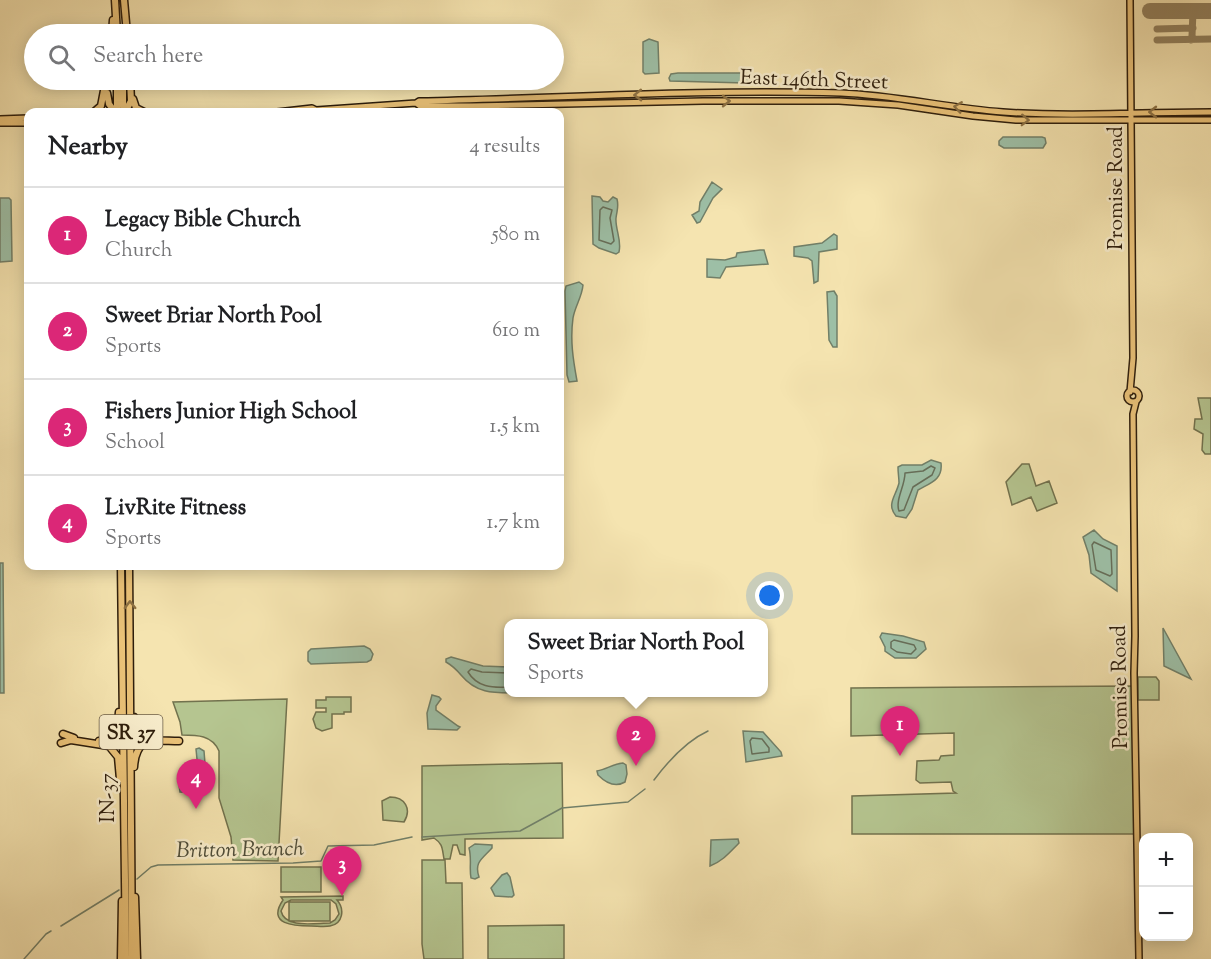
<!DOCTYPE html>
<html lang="en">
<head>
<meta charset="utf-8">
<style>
	body { margin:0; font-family:"Sorts Mill Goudy",serif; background:#f2f2f2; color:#202124 }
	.controls { position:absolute; right:18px; bottom:18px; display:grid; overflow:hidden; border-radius:12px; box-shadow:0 3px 15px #0003 }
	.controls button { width:54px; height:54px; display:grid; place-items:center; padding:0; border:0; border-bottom:2px solid #e0e0e0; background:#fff; color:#202124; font:30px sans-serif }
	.you { position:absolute; left:770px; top:596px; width:21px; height:21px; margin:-15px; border:4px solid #fff; border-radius:50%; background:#1a73e8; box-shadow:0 0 0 9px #1a73e833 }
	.badge { display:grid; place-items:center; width:39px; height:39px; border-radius:50%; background:#db2777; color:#fff; font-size:20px; font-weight:700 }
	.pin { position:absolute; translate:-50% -50px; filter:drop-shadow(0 2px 3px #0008) }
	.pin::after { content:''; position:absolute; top:32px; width:21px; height:18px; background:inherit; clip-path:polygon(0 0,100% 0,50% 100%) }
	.popup { position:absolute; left:504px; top:619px; width:264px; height:78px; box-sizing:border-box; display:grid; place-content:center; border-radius:12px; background:#fff; filter:drop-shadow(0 2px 4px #0005); font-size:20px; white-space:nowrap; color:#757577 }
	.popup b { font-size:22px; color:#202124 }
	.popup::after { content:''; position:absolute; left:50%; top:100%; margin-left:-12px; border:12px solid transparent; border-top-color:#fff }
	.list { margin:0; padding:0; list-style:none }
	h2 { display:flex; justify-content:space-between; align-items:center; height:78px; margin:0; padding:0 24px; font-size:26px }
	h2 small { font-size:20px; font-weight:400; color:#757577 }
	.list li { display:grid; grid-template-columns:39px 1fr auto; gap:18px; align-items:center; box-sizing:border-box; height:96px; padding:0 24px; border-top:2px solid #e0e0e0 }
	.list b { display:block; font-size:22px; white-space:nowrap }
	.list p { margin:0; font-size:20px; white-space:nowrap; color:#757577 }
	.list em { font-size:20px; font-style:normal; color:#757577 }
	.icon { flex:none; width:33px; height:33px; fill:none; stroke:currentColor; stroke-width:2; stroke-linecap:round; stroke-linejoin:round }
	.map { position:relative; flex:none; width:1211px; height:959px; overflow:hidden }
	.search { position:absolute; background:#fff; box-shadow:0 3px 15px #0003; left:24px; top:24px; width:540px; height:66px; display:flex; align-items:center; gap:15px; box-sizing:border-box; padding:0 21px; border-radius:33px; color:#757577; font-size:22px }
	.panel { position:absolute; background:#fff; box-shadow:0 3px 15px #0003; left:24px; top:108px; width:540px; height:462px; border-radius:12px }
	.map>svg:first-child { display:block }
	.green { fill:#b5c590; stroke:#72724e; stroke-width:1.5; fill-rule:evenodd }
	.water { fill:#9dbfa6; stroke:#717f68; stroke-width:1.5 }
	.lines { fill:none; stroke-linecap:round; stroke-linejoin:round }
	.shore { stroke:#666e59; stroke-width:1.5 }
	.stream { stroke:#717f68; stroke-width:1.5 }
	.taxiway { stroke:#92815e; stroke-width:7 }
	.runway { stroke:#92815e; stroke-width:16 }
	.major-casing { stroke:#2e1e0c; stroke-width:8 }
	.highway-casing { stroke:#2e1e0c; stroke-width:9 }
	.major { stroke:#eac278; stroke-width:5 }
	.highway { stroke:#eac278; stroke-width:6 }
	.oneway { stroke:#8c7042 }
	.labels { text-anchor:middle; stroke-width:5; stroke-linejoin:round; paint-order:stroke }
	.shield { fill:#f8edcc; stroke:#6b5c46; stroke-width:1.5 }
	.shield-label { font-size:20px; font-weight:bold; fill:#2e1e0c }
	.street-label { font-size:21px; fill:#2e1e0c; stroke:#f8edcc }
	.water-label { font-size:22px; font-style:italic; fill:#4f4e3a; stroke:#f8edcc }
</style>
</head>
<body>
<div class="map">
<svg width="1211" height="959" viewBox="0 0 1211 959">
	<rect width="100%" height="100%" fill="#f5e4b0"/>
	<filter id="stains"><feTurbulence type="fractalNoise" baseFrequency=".00333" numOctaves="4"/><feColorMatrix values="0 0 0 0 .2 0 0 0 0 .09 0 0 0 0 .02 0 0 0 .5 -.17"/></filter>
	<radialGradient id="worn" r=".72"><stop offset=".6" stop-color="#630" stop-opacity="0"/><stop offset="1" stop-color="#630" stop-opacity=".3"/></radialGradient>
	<path class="green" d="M1198,398h13v56h-6l-3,-4 1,-16 -9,-5 1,-10h7z
		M1022,464h7l7,22 13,-5 8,22 -20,8 -6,-14 -19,8 -6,-23z
		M1138,677h18l3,4v19h-21z
		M1132,686l4,148h-284v-38l104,-3 -3,-2 -2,-9 -31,1 -4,-3 1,-19 22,-1 2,-4 13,-1v-22l-103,3v-48z
		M326,697h25v15h-7v2h-12v14l-10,3 -6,-3 -3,-9 3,-7h10v-4h-10v-8h10z
		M287,699l-9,162 -45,-1 -2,-23 -12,-39v-47c-7,-16 -22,-16 -37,-16l-2,-13 -7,-20z
		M562,763l1,75 -98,1v16l-5,-1 -3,-9h-4l-3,14h-6c-2,-11 -1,-15 -10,-21l-12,2v-74z
		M390,797c15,0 22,12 14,25l-21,-2 -1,-19z
		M422,860h23l1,23h16l1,76h-39l-2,-15z
		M281,867h40v25h-40z
		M343,896v4h-6c8,9 6,24 -7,26 -6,1 -13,0 -19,0 -16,0 -45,-1 -28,-26l-2,-3zM291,900h40l5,4 3,10 -4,6 -5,3c-15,0 -45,6 -49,-12l4,-8z
		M289,902h41v19h-41z
		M564,925v34h-76v-33z"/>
	<path class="water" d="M649,39l9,3 1,31 -14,1 -2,-2v-30z
		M678,73h68l3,7 -4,3 -75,-2 -1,-3 2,-4z
		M1003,137h39l3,1 1,5 -3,5h-39l-5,-3v-4z
		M712,182l10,7 -9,9 -13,24 -3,1 -5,-8 7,-4 1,-9z
		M592,196l8,1 3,4 5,1 5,-5 4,2c2,8 0,11 -1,19 -1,11 6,22 3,34l-3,2 -17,-6 -6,-4z
		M9,198l2,2 1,61 -12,1v-64z
		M834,234l3,2v13l-18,3 -1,29 -4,2 -2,-22 -4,-3 -14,-2v-9l28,-4z
		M760,250h4l4,14 -42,3 -6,11 -13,-1v-18l18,1 11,-3 1,-4z
		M579,282l4,3c-1,12 -8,21 -10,33 -3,22 0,41 4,63l-8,1 -2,-7 -2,-84 1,-5z
		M834,291l3,5v51h-4l-4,-7 -2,-48z
		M931,460l10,3c2,17 -11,20 -23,27l-6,19 -6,9 -10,-2c-10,-12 0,-20 3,-33 0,-5 -1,-10 -1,-16l4,-2h20z
		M1094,530l9,9 14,7v45l-26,-18 -2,-18 -6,-18z
		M0,563h3l1,130h-4z
		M1163,628l28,51 -27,-13z
		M882,633l21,3 21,6 2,7 -10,9h-21l-10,-7v-4l-5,-10z
		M364,646l6,3 3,5 -2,6 -4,2 -56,2 -3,-3v-9l3,-3z
		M451,657l32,9 25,1v25l6,1c-22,0 -38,0 -53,-18 -5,-6 -8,-9 -15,-13v-3z
		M432,695l7,2 2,2 -5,7v4l22,16 2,1 -3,3 -29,-1 -1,-16z
		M743,731l20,1 18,20 1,4 -36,6z
		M199,748l5,3 3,38 -2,4 -25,-1 -2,-15 5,-3h11l3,-15 -1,-10z
		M623,763l3,2 1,9 -2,8c-10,6 -20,0 -27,-7l-1,-4c10,-2 16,-7 26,-8z
		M738,839l1,4c-9,9 -16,18 -29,23l1,-26z
		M475,844l17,1v3c-10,11 -18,14 -13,29l-4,2 -4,-1c-2,-10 1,-19 -2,-30z
		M507,873l3,4 4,18 -2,2 -17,-1 -4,-8 11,-13z"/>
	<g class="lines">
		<path class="shore" d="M603,207l9,3 -2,8 4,23 -3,3 -12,-4 1,-30z
			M931,466l4,2 -3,7 -19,12 -9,23 -5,1c-4,-11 6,-25 6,-38l18,-2z
			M1094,542l17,8 1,24 -2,2 -14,-6 -4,-25z
			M894,640l20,5 2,4 -5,5 -14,-2 -6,-4v-6z
			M508,673l-26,-1 -11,-3 -3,3c9,15 24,16 40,15
			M752,738l10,1 7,9v4l-17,2 -2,-13z"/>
		<path class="stream" d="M654,780c15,-20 32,-39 54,-49
			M422,837l98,-6 42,-23 66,-6 17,-13
			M137,879l14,-12 7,-2 135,-2 28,-2 7,-15 46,-1 38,-8
			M61,926l58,-36
			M24,959l22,-25 5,-3"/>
		<path class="taxiway" d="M1157,29l36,-1
			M1157,40l54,-1
			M1191,40l1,-4 1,-25"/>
		<path class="runway" d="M1150,11h61"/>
		<defs>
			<path id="major" d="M416,103l3,-2c141,-3 281,-12 422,-8 54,2 107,15 162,19 69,5 139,0 208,0
				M277,112l35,-4 4,2 100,-7 4,3h52l231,-5h136l59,4 75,11 43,4h195
				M0,119l28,-1
				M0,123h28
				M1127 396a6 6 0 1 1 12 0a6 6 0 1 1-12 0Z
				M1130,392l3,-34 -3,-358
				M1136,402l-3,12 2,222 -1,37 5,286"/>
			<path id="highway" d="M115,0l2,34
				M124,0l3,34
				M112,34l1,-14
				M117,80v28
				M123,80v27
				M107,93l2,11 6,8
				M133,99l3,9 8,4
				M94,112l7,-6 5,-26
				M125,112l6,-11 -1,-21
				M121,566l5,393
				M129,566l3,393
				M134,717c1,14 10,20 23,20
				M63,734l11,4
				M99,741c18,-2 19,-14 20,-29
				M61,743l10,-3 38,6 9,11 2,22
				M134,767c2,-32 20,-26 45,-26
				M135,897l2,62
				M121,959l1,-58"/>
		</defs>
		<use href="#major" class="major-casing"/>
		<use href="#highway" class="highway-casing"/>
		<use href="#major" class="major"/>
		<use href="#highway" class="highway"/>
	</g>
	<defs><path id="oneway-chevron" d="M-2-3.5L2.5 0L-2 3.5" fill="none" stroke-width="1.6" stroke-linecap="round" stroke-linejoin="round" transform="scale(1.5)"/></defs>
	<g class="oneway">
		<use href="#oneway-chevron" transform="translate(638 95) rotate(179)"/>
		<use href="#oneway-chevron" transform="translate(726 101)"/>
		<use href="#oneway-chevron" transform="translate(958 107) rotate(-172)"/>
		<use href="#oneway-chevron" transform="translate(1153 112) rotate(180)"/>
		<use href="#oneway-chevron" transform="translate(1025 120) rotate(2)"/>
		<use href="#oneway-chevron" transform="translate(130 605) rotate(-91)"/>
	</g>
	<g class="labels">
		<rect class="shield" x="99.5" y="715" width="63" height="34" rx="4.5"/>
		<g class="shield-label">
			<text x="131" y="739">SR 37</text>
		</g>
		<g class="street-label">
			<text transform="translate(814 79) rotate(2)" y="7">East 146th Street</text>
			<text transform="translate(1115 188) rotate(-90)" y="7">Promise Road</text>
			<text transform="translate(1119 687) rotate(-91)" y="7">Promise Road</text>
			<text transform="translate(107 798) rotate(-90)" y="7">IN-37</text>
		</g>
		<g class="water-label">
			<text transform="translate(240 848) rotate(-1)" y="8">Britton Branch</text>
		</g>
	</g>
	<rect width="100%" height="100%" filter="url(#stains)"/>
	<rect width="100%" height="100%" fill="url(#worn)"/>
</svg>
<div class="controls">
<button>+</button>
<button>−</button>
</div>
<div class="you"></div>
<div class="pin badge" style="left:900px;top:756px">1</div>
<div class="pin badge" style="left:636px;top:766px">2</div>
<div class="popup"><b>Sweet Briar North Pool</b>Sports</div>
<div class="pin badge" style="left:342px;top:896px">3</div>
<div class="pin badge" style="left:196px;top:809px">4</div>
<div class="search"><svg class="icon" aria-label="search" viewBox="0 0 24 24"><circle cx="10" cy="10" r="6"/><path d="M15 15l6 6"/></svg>Search here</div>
<section class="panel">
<h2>Nearby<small>4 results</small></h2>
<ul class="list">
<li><span class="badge">1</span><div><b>Legacy Bible Church</b><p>Church</p></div><em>580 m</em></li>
<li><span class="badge">2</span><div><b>Sweet Briar North Pool</b><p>Sports</p></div><em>610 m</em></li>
<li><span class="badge">3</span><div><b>Fishers Junior High School</b><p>School</p></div><em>1.5 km</em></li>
<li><span class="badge">4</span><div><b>LivRite Fitness</b><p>Sports</p></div><em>1.7 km</em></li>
</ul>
</section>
</div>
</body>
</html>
